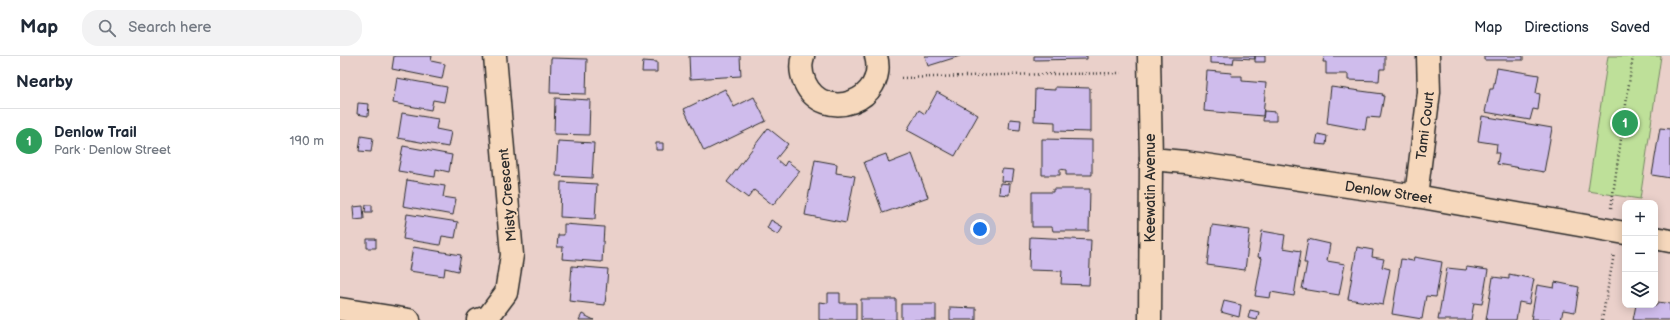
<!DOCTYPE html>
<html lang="en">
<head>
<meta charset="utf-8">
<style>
	body { margin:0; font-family:"Balsamiq Sans",sans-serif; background:#f2f2f3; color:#1f2937 }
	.controls { position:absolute; right:12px; bottom:12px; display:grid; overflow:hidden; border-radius:8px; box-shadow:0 2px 10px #0003 }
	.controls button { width:36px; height:36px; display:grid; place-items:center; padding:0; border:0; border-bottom:1px solid #e0e1e3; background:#fff; color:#1f2937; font:20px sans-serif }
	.you { position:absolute; left:640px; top:173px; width:14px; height:14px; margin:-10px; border:3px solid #fff; border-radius:50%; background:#1a73e8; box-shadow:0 0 0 6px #1a73e833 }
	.badge { display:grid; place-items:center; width:26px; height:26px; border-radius:50%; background:#b45309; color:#fff; font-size:13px; font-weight:700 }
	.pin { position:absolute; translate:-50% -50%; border:2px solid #fff; box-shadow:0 1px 4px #0006 }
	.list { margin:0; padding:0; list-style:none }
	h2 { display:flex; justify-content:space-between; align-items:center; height:52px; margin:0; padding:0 16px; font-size:17px }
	h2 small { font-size:13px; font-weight:400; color:#747a83 }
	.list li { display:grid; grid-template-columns:26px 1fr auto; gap:12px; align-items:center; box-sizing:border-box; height:64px; padding:0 16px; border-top:1px solid #e0e1e3 }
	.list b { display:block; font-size:15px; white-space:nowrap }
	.list p { margin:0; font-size:13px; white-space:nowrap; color:#747a83 }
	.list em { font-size:13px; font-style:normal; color:#747a83 }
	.icon { flex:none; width:22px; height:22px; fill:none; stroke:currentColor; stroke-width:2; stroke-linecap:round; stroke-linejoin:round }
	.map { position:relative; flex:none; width:1330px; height:264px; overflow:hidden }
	header { display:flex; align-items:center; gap:24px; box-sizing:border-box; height:56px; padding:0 20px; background:#fff; border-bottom:1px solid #e0e1e3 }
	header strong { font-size:19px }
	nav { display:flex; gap:22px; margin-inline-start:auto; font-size:14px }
	.search { width:280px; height:36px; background:#f2f2f3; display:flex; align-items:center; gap:10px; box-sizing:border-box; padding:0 14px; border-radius:16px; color:#747a83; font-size:15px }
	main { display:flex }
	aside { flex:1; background:#fff }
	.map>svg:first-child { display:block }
	.green { fill:#bee099; stroke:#748662 }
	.building { fill:#cfbcec; stroke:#2b2b2b }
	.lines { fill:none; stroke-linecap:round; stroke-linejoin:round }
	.minor-casing { stroke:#2b2b2b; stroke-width:25 }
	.path { stroke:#2b2b2b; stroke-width:2.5; stroke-dasharray:1 3; stroke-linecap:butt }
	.minor { stroke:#f6d8bc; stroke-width:22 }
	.labels { text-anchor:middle; stroke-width:3.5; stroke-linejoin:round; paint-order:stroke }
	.street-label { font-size:14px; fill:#2b2b2b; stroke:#f6d8bc }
</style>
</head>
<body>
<header>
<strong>Map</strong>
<div class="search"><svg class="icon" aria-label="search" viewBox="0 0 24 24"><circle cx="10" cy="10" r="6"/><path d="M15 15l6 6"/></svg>Search here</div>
<nav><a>Map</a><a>Directions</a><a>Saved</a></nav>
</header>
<main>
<aside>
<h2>Nearby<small></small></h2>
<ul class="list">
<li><span class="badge" style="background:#2e9e5b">1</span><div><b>Denlow Trail</b><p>Park · Denlow Street</p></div><em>190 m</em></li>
</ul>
</aside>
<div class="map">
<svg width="1330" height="264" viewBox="0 0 1330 264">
	<rect width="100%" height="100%" fill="#ead0ca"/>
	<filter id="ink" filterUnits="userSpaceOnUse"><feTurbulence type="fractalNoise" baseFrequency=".025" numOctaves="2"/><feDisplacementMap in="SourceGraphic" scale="8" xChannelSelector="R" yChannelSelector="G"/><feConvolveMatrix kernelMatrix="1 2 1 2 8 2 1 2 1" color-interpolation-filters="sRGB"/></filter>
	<g filter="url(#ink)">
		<path class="green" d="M1268,0h53l-21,143 -52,-8z"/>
		<path class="building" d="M54,0h38l-1,5 14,3 -3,15 -50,-10z
			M349,0h51l1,20 -51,3z
			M585,0h35l-32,10z
			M694,0h53v3l-53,1z
			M870,0h45v3l-21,-1 -1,6 -23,-1z
			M915,0h10v6h-10z
			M984,0h61v13h-5l-1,12 -31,-1v-6h-22v-12h-3z
			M1144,0h39v4h-39z
			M211,2l36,1 -1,35 -36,-1z
			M303,5l14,1v10h-15z
			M1157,12l42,7 -3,18 4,1 -2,16 -5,-1 -3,11 -45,-8 5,-23h3z
			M867,15l25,2 -1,3h11v5l24,2 -3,33 -59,-5z
			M57,22l50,9 -3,15 -11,-2 -2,10 -38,-7z
			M715,31l35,1v44l-35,-1v-9l-21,-1 1,-32 20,1z
			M991,31l52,7 -1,2h2l-4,22 -13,-1 -2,13 -38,-7z
			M385,33l9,18 20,-10 12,24 -62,30 -20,-42z
			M597,36l41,23 -23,41 -48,-26 12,-20 6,4z
			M215,42l35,2 -1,35 -35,-1z
			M18,47l11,1 -1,12 -11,-2z
			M924,55l12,1v9h-13z
			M62,57l36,6 -2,10 15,3 -3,15 -50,-9z
			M1142,60l70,12 -8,44 -47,-8 2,-11h-3l1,-9 -19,-3z
			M670,63l11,1 -1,10 -11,-1z
			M428,72l20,16 -12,15 8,7 3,-5 13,10 -27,34 -19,-15 -6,8 -21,-16z
			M1320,72l10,1v49l-18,-3z
			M978,78l9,2 -1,9 -10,-1z
			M21,80l12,2 -2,14 -12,-1z
			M702,83l50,1v35h-26v-5l-6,-1v6h-18z
			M218,85l36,2 -2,35 -36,-2z
			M316,87h7v7h-7z
			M63,90l49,9 -3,17 -13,-3 -1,8 -37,-6z
			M546,98l3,9 23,-9 16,43 -45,16 -19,-51z
			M475,104l22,4 -1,9 19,3 -9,47 -41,-8z
			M662,113l12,1 -2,12 -11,-1z
			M67,124l38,6 -2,11 13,2 -3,16 -50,-9z
			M221,126l36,2 -2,35 -35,-2z
			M660,127l10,1 -1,11 -10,-1z
			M713,133h37l-1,42h-36l-1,-4h-20v-35h21z
			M26,149h6v7h-7z
			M23,150l1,13 -10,1 -1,-13z
			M67,158l51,8 -3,16 -13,-2 -2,9 -37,-6z
			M431,164l12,7 -5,8 -11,-7z
			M224,168l40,3 -2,35 -40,-3 1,-12h-6l1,-12h6z
			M872,169l38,5 -5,40 -38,-5z
			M922,175l23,4 -2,13 18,3 -7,45 -23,-4 -1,6 -15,-2 7,-38 -4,-1z
			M690,181l61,3 -2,45 -28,-1 1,-13 -33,-1z
			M27,183h9v9h-9z
			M968,183l22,5 -3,17 18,3 -6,31 -37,-6 5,-26h-3z
			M73,191l48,8 -3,16 -13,-3 -1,8 -35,-5z
			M1017,191l16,3 -1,7 12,2 -2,8 8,2 -7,36 -35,-6z
			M1074,201l28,5 -6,35 -10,-1 -4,23 -30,-5 9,-55 12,2z
			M232,210l36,3 -3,36 -36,-4z
			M1127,211l21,3 -6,34 -8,-1 -3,17h-33l9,-52 19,2z
			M1169,218l25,5 -5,25 -10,-2 -3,18h-30l7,-43 16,2z
			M1215,226l24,5 -4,25 -12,-2 -2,10h-30l6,-35 17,3z
			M488,237h12v10h16v17h-37v-18l9,1z
			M521,243h35v21h-35z
			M884,245l17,4 -2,12 -18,-5z
			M1318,246l12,2v16h-37l3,-15h21z
			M561,248h35v16h-35z
			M610,251l26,1v12h-26z
			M910,254l9,2 -2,8 -9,-2z
			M242,258l12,6h-15z"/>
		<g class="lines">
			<defs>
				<g id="minor">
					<path d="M463,0c-3,9 -2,18 2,27 19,41 83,18 71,-27"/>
					<path d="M809,0l2,103 -1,161"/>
					<path id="s1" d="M811,103l34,3 231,34 209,37"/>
					<path id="s2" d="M1076,140l13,-104 -1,-36"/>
					<path d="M1315,182l15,3"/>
					<path d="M0,253l69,11"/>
					<path d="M138,264l10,-3 18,-24 6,-38 -17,-199"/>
				</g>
			</defs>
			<use href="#minor" class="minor-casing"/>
			<path class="path" d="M561,22l98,-3 122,-2
				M1271,152l22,-152
				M1262,264l12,-66"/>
			<use href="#minor" class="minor"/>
		</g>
	</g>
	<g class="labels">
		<g class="street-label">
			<text dy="5" stroke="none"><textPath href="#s2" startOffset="71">Tami Court</textPath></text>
			<text transform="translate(810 132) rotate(-90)" y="5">Keewatin Avenue</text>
			<text dy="5" stroke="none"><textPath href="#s1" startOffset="240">Denlow Street</textPath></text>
			<text transform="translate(167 139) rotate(-95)" y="5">Misty Crescent</text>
		</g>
	</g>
</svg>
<div class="controls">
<button>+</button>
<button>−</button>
<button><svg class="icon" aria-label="layers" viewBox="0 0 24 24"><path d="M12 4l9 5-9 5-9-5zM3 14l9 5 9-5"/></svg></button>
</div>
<div class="you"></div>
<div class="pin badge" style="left:1285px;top:67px;background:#2e9e5b">1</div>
</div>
</main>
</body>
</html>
